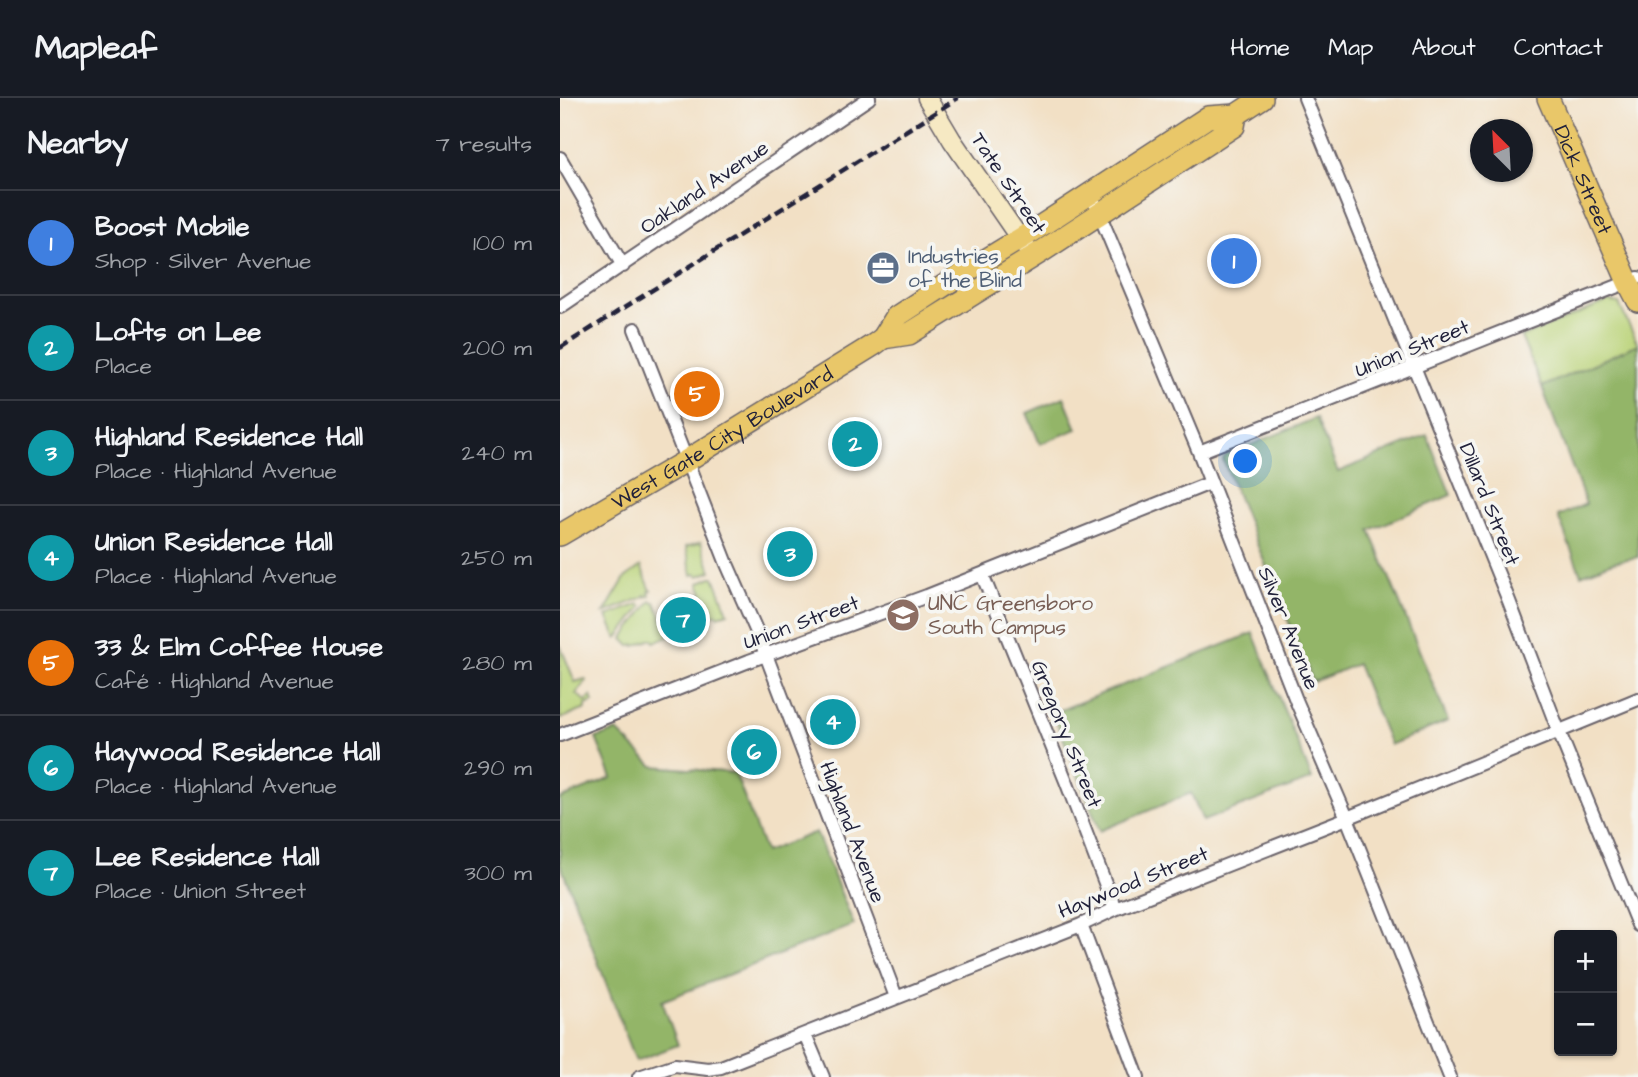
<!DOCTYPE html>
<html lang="en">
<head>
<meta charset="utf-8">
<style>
	body { margin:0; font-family:"Architects Daughter",sans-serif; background:#20242c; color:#f1f3f6 }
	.controls { position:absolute; right:21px; bottom:21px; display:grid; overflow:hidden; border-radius:7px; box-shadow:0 2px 5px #0004 }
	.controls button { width:63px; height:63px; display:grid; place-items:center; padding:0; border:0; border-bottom:2px solid #363941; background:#171b24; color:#f1f3f6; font:35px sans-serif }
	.compass { position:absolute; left:910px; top:21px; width:63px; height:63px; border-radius:50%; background:#171b24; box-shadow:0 2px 5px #0004; rotate:336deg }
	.you { position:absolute; left:686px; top:364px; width:24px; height:24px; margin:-18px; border:5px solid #fff; border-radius:50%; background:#1a73e8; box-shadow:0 0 0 10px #1a73e833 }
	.badge { display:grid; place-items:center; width:46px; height:46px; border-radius:50%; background:#db2777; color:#fff; font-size:23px; font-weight:700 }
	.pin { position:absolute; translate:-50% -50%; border:4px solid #fff; box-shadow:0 2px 7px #0006 }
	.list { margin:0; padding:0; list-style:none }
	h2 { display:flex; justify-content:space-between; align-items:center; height:91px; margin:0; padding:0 28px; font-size:30px }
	h2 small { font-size:23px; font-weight:400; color:#9ea1a6 }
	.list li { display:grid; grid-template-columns:46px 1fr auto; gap:21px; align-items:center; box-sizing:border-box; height:105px; padding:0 28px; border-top:2px solid #363941 }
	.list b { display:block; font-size:26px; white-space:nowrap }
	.list p { margin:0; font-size:23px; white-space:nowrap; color:#9ea1a6 }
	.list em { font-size:23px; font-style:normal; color:#9ea1a6 }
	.map { position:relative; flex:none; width:1078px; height:979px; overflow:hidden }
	header { display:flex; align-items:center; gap:42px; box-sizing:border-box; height:98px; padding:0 35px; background:#171b24; border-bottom:2px solid #363941 }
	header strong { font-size:33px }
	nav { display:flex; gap:38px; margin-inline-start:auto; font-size:24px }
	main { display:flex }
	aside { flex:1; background:#171b24 }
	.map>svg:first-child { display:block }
	.green { fill:#bad378; stroke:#6e7a5a; stroke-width:2 }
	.forest { fill:#93b568; stroke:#5a6c52; stroke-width:2 }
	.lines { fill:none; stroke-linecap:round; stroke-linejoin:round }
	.street-casing { stroke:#6b646b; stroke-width:16 }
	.secondary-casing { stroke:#6b646b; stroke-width:21 }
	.primary-casing { stroke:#6b646b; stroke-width:24 }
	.street { stroke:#fff; stroke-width:12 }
	.secondary { stroke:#f6e9c3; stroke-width:18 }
	.primary { stroke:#e9c769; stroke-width:21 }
	.rail { stroke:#22223b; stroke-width:4.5; stroke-dasharray:10 5; stroke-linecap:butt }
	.labels { text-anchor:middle; stroke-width:7; stroke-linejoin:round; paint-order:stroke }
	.street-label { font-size:21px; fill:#22223b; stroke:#f6f6f2 }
	.service-label { font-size:21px; fill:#4e5e75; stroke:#f6f6f2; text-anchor:start }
	.education-label { font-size:21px; fill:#785e54; stroke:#f6f6f2; text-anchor:start }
</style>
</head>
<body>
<header>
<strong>Mapleaf</strong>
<nav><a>Home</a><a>Map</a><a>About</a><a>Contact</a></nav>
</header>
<main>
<aside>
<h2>Nearby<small>7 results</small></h2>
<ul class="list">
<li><span class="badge" style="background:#3f7fe0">1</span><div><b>Boost Mobile</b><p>Shop · Silver Avenue</p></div><em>100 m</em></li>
<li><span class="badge" style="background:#0f9aa8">2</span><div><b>Lofts on Lee</b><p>Place</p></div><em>200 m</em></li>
<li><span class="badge" style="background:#0f9aa8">3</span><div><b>Highland Residence Hall</b><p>Place · Highland Avenue</p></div><em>240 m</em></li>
<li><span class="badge" style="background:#0f9aa8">4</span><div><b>Union Residence Hall</b><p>Place · Highland Avenue</p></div><em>250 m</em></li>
<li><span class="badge" style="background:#e8710a">5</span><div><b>33 &amp; Elm Coffee House</b><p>Café · Highland Avenue</p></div><em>280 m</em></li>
<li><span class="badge" style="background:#0f9aa8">6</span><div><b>Haywood Residence Hall</b><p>Place · Highland Avenue</p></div><em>290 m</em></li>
<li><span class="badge" style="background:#0f9aa8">7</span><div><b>Lee Residence Hall</b><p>Place · Union Street</p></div><em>300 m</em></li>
</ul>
</aside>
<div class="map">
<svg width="1078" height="979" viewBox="0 0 1078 979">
	<rect width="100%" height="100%" fill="#f6f6f2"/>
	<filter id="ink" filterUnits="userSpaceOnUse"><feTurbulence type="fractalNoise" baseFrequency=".0143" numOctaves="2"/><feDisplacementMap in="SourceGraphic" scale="14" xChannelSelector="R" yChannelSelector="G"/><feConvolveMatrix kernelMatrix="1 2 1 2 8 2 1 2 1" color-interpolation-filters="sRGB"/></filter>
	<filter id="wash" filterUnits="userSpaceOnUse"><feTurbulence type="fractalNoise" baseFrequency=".00686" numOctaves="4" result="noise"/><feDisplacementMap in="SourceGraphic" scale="28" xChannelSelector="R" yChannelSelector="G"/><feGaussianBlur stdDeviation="1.57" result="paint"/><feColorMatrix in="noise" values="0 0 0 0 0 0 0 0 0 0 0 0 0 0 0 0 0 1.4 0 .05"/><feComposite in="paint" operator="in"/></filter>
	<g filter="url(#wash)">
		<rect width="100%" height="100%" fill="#f2e0c5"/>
		<path class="green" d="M1049,203l10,3 19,40 -96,43 -21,-50z
			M141,444l10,29 -12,5 -4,-2 -3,1 -6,-28z
			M81,468l10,25 -2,1 1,3 -4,2 -1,-2 -3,3 -38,15 21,-35z
			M151,479h3l14,36 -10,3 -1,-2 -9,3 -5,-13 3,-2 -1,-2 -4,1 -2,-6 4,-2 -4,-10z
			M92,503l1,2 2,-1 15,34 -16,6 -2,-3 -17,7 -1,-2 -4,2 -7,-7 27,-37z
			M79,506l3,2 -25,33 -10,-23z
			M0,547l15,37 10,-3 1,2 -10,13 10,7 5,-5 2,6 -7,3v4l-26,10z"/>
		<path class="forest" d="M1078,246v213l-25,5 -32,13 -23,-59 28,-12 -44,-117z
			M504,299l13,32 -37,15 -13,-31z
			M756,320l22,54 89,-37 24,60 -81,35 78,191 -58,24 -33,-81 -44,18 -90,-222 3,-5z
			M693,535l59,146 -109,42 -12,-28 -91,38 -47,-118z
			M57,633l36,35 82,7 30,79 51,-20 38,93 -192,76 16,44 -42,16 -76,-198v-64l52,-21 -16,-40z"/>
	</g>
	<g filter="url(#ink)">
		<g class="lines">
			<defs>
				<path id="street" d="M745,0l204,503 50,131 79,193
					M0,60l63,108
					M531,96l108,258 97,248 51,118 103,259
					M0,209l309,-209
					M75,231l92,235 33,75 136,358
					M639,354l439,-174
					M422,476l84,207 49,128
					M0,637l189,-74 178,-65 283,-113
					M521,827l57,152
					M245,936l18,43
					M79,979l36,-12 33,4 13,-2 360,-142 34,-16 232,-91 291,-119"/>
				<path id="secondary" d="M367,0l25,42 75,109"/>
				<g id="primary">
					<path id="s1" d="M988,0l80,184 10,19"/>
					<path d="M323,240l26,-4 135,-84 190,-124 2,-11"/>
					<path id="s2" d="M0,437l126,-74 189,-117 8,-6 13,-21 55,-36 82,-50 175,-114 28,-2 26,-17"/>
				</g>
			</defs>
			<use href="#street" class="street-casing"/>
			<use href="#secondary" class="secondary-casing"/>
			<use href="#primary" class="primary-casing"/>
			<use href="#street" class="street"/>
			<use href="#secondary" class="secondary"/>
			<use href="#primary" class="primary"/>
			<path class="rail" d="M0,250l398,-250"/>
		</g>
	</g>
	<defs>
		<symbol id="office-disc" viewBox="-11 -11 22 22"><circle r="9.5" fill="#5c6f8a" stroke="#f6f6f2"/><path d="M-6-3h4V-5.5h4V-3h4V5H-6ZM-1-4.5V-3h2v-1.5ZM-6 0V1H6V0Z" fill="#fff"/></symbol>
		<symbol id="university-disc" viewBox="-11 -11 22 22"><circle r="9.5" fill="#8d6e63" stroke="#f6f6f2"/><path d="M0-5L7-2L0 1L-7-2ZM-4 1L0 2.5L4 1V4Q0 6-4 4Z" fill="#fff"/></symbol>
	</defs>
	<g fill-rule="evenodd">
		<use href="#office-disc" x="304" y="151" width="38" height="38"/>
		<use href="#university-disc" x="324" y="498" width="38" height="38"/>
	</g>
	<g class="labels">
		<g class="street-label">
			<text dy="7" stroke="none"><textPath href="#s1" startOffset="89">Dick Street</textPath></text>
			<text transform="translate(449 85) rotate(56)" y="7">Tate Street</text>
			<text transform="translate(144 89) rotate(-34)" y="7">Oakland Avenue</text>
			<text transform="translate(852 250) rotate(-22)" y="7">Union Street</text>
			<text dy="7" stroke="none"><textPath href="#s2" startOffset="189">West Gate City Boulevard</textPath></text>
			<text transform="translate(930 406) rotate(68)" y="7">Dillard Street</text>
			<text transform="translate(241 524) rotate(-20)" y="7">Union Street</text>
			<text transform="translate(729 530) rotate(68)" y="7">Silver Avenue</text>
			<text transform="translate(507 636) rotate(68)" y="7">Gregory Street</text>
			<text transform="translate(293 734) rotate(69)" y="7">Highland Avenue</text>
			<text transform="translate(573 784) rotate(-22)" y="7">Haywood Street</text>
		</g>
		<g class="service-label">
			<text x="348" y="165">Industries<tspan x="348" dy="24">of the Blind</tspan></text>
		</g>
		<g class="education-label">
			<text x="368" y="512">UNC Greensboro<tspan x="368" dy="24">South Campus</tspan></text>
		</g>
	</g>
</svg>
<div class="controls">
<button>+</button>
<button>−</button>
</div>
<svg class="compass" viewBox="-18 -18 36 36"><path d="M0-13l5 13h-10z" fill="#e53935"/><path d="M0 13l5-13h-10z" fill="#9ea1a6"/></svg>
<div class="you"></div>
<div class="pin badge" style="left:674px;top:163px;background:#3f7fe0">1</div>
<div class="pin badge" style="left:295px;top:346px;background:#0f9aa8">2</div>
<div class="pin badge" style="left:230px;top:456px;background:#0f9aa8">3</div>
<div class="pin badge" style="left:273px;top:624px;background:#0f9aa8">4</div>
<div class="pin badge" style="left:137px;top:296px;background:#e8710a">5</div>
<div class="pin badge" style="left:194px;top:654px;background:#0f9aa8">6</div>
<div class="pin badge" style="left:123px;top:522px;background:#0f9aa8">7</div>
</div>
</main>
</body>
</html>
